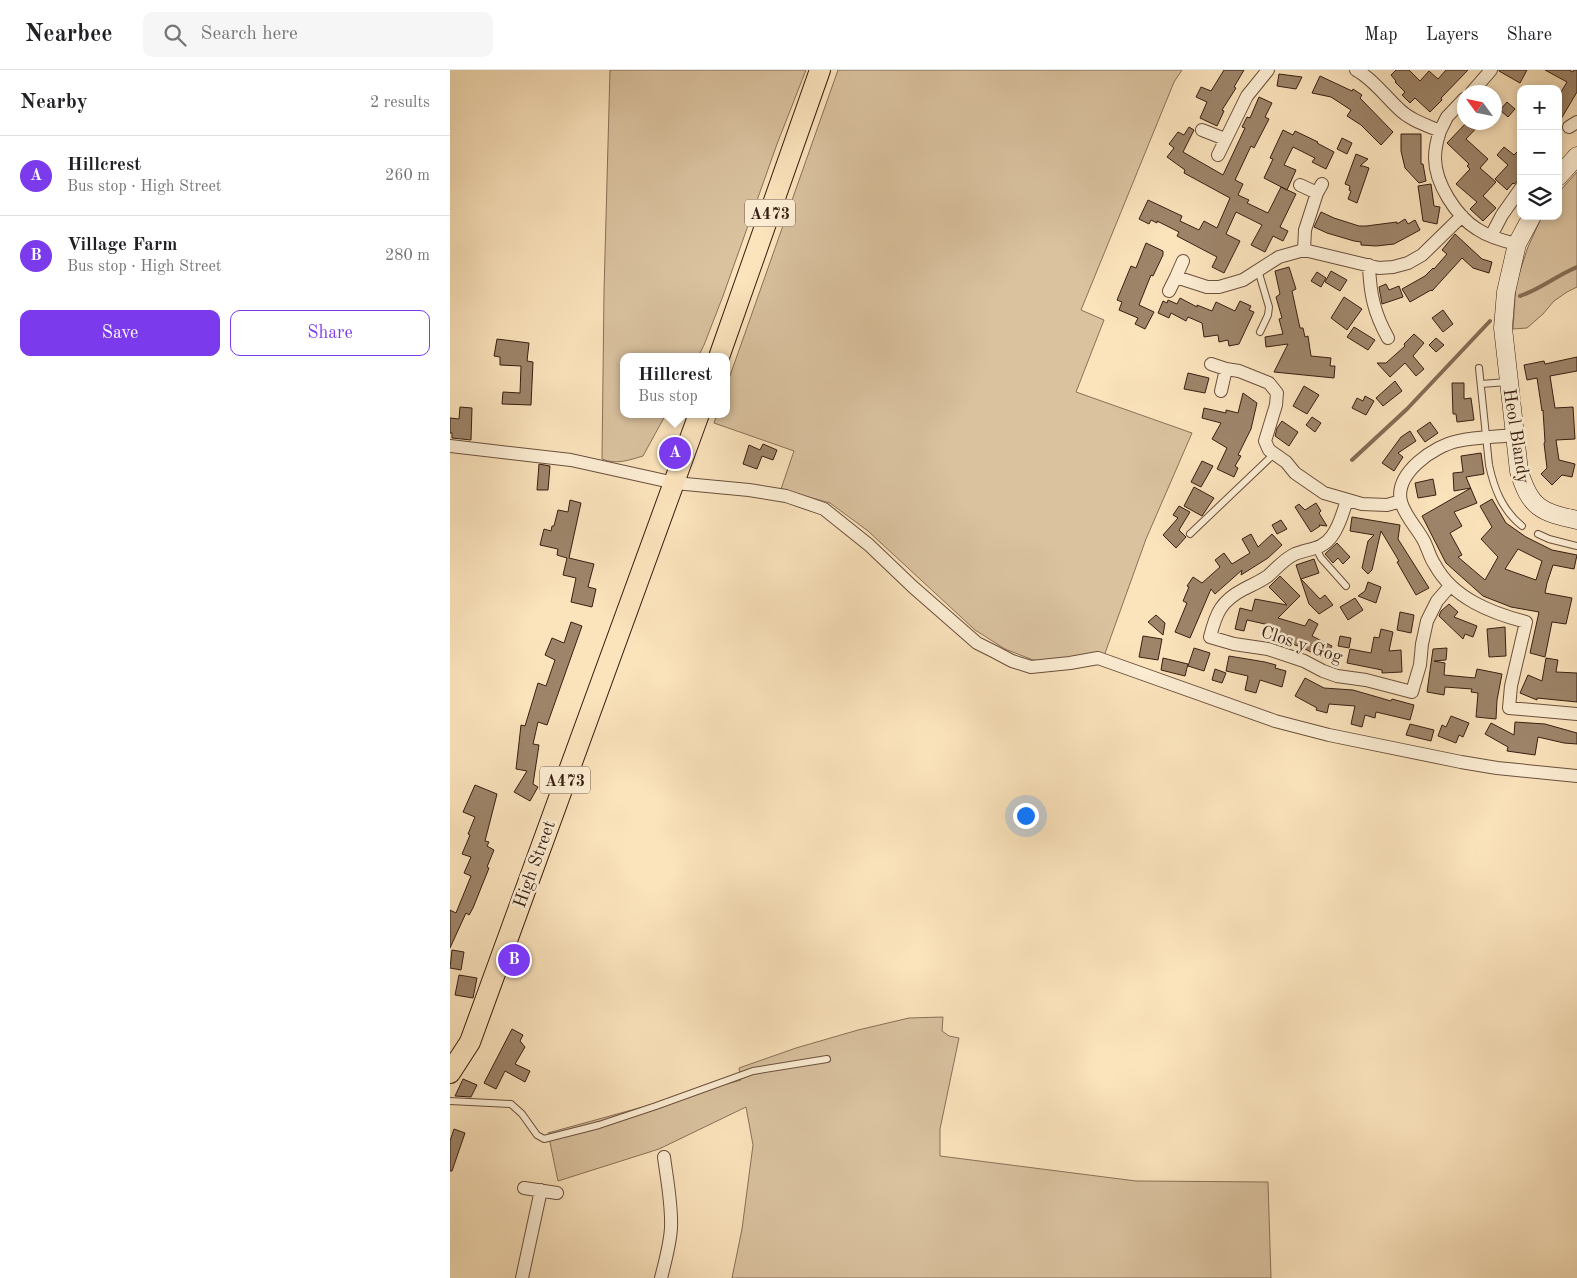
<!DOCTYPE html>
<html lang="en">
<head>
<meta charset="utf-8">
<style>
	body { margin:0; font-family:"Old Standard TT",serif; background:#f6f6f6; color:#202124 }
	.controls { position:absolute; right:15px; top:15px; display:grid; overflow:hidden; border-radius:10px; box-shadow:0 2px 8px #0003 }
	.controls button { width:45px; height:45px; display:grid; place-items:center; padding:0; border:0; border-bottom:1px solid #e0e0e0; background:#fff; color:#202124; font:25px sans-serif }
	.compass { position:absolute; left:1007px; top:15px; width:45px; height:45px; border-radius:50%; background:#fff; box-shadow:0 2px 8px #0003; rotate:303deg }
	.you { position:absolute; left:575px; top:745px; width:18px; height:18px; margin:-12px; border:4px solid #fff; border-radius:50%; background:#1a73e8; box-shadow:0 0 0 8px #1a73e833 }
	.badge { display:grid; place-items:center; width:32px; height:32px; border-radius:50%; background:#7c3aed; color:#fff; font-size:16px; font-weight:700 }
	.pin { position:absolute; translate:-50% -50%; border:2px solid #fff; box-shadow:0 1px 5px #0006 }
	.popup { position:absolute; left:170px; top:283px; width:110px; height:65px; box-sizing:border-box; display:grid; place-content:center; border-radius:10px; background:#fff; filter:drop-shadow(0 1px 4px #0005); font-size:16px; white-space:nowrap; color:#757577 }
	.popup b { font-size:19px; color:#202124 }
	.popup::after { content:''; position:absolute; left:50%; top:100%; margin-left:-10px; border:10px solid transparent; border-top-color:#fff }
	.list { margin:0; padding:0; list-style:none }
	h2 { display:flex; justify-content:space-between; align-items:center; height:65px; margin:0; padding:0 20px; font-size:21px }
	h2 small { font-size:16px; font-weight:400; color:#757577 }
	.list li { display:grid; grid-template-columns:32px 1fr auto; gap:15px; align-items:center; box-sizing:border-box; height:80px; padding:0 20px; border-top:1px solid #e0e0e0 }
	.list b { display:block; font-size:19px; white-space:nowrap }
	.list p { margin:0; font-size:16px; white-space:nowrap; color:#757577 }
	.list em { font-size:16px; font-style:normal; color:#757577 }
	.actions { display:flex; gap:10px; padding:15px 20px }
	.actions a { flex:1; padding:11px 0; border:1px solid #7c3aed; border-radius:10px; text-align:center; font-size:18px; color:#7c3aed }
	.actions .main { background:#7c3aed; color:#fff }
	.icon { flex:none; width:28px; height:28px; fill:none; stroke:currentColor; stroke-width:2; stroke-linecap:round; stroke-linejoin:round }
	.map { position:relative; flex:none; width:1127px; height:1208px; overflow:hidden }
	header { display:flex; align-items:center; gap:30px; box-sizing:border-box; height:70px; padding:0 25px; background:#fff; border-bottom:1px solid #e0e0e0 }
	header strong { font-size:24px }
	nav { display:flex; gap:28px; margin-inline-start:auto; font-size:18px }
	.search { width:350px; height:45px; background:#f6f6f6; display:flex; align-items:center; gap:12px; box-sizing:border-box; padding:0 18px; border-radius:10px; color:#757577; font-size:19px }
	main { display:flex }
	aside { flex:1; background:#fff }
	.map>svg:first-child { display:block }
	.green { fill:#dac29f; stroke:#8a7058 }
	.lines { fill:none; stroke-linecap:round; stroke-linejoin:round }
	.stream { stroke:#866c55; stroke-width:4 }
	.building { fill:#9e856a; stroke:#391f12; fill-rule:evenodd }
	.lane-casing { stroke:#6a503c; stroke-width:8 }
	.street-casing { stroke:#6a503c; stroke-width:14 }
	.secondary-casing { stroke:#391f12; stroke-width:19 }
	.primary-casing { stroke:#391f12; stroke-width:22 }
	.lane { stroke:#fcedd3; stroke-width:6 }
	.street { stroke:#fcedd3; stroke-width:12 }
	.secondary { stroke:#fcedd3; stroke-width:18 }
	.primary { stroke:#fbe3bc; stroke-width:20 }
	.labels { text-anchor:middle; stroke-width:5; stroke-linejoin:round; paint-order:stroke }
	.shield { fill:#fcedd3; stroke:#745d4c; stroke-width:1 }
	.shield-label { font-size:16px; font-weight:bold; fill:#391f12 }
	.street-label { font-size:18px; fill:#391f12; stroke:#fcedd3 }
</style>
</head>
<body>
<header>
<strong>Nearbee</strong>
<div class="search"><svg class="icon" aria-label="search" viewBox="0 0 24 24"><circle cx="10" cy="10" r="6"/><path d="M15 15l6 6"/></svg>Search here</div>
<nav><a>Map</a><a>Layers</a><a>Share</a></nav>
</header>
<main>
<aside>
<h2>Nearby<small>2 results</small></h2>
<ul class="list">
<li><span class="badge">A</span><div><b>Hillcrest</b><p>Bus stop · High Street</p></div><em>260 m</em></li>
<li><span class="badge">B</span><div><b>Village Farm</b><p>Bus stop · High Street</p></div><em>280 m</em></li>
</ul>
<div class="actions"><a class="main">Save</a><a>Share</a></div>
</aside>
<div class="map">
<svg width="1127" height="1208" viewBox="0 0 1127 1208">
	<rect width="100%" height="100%" fill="#fbe3bc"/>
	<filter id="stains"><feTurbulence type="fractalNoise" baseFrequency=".004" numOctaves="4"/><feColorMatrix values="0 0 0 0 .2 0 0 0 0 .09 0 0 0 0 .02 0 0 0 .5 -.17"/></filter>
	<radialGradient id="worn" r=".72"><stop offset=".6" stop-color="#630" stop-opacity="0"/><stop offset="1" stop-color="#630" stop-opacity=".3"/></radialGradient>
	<path class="green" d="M160,0h196l-29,74 -54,152 -19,49 -6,12h-74v57h42l-23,42c-14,4 -26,9 -41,3l2,-167z
		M388,0h344l-8,12 -93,228 23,10 -28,72 116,41 -46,106 -42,117 -42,8 -29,-4 -28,-11 -30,-19 -107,-99 -38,-28 -49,-14 13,-38 -80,-28 3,-9h9v-27z
		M1127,102v115l-10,5 -13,9 -11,13 -16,14 -14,1 3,-46 12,-36 14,-31h16v-23z
		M493,947l-1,14 7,5 10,2 -19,91v27l196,25 132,1 3,96h-539l10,-49 11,-84 -7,-38 -87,42 -101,32 -10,-48 193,-53 -2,-12 57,-20 62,-18 51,-12z"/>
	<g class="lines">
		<path class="stream" d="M1070,226c21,-7 37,-21 57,-29
			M902,390l55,-51 83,-88"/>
	</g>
	<path class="building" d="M774,0h20l-10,17 2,1 -14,22 2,1 -7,15 -17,-8 7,-16 -11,-5 5,-10 10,4z
		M946,0h13l11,11 9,-10 9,8 8,-9h22l-27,28 1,2 -12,12 -15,-14 -5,5 -8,-8 3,-3 -10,-10 1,-1 -5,-6z
		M1049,0h28l-7,13 -21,-12z
		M1095,0h24l4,2 1,-2h3v22l-19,32v-27l9,-15z
		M829,4l23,3 -6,12 -19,-3z
		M870,6l32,15 1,-2 9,6 -2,3 33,34 -12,13 -20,-20 -14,-9 4,-6 -20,-13 -19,-4z
		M809,27l13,6 -7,14 4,2 -15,29 -3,-2 -16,34 8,4 -5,11 11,5 -2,3 21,10 13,-26 15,7 -16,33 8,4 -5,10 -10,-5 -8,16 -14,-7 11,-20 -26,-13 -10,22 14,7 -16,32 -12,-6 5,-10 -40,-21 2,-4 -22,-11v2l-6,-3 -2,4 -10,-5 9,-19 34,16 -2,5 19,9 5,-9 13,7 13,-30 -46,-25 1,-3 -18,-13 7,-9 -5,-4 9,-12 6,3 5,-8 5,3 -11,22 40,23 22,-47 -3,-1 5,-10 3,1z
		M1057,32l8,7 -7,8 -8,-7z
		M1017,52h15l-16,17 22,20 -8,9 16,14 -13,14 13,12 -13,13 -13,-12 7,-7 -21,-18 14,-15 -3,-3 2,-2 -22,-21z
		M833,60l10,5 2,-4 23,11 -1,1 17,9 -8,17 -14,-7 3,-4 -22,-11 -9,18 12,5 -9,20 -23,-12 9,-19 -3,-1z
		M951,64h20v30h2l3,17 -7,2 -14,-15 -4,-17z
		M892,68l10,5 -5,11 -10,-5z
		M1054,77l10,8 7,-7v30l-7,6 -1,-1 -6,7 -12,-11 13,-14 -11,-10z
		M906,84l12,5 -8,7h3l6,2 -12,35 -9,-4 3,-8 -2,-1 1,-4 -5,-2z
		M981,114l3,22 6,1 -3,17 -14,-3 -5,-35z
		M871,142l13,6 25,8h7l31,-4v2l8,-5 3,5 7,-4 5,10 -26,14 -18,2 -15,-1v-3l-7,-1 -27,-8 -13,-6z
		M1005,164l27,25 10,3 -3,11 -16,-5 -11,-10 -30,33 -1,-1 -21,12 -8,-13 23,-13 8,-8 1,1 13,-15 -5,-4z
		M696,173l17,8v4l-10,21 -2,-1 -12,30 15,7 -9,17 -10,-5 3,-6 -19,-8 3,-8 -5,-2 14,-34 5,2z
		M839,197l7,22 -4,2 8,37h3l2,9 3,-1 3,20 20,2 -1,8h5l-1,12 -60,-6 14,-28 -22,3 -1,-10 18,-3 -4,-15 3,-1 -6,-21 4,-3 -5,-23z
		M881,201l16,9 -7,11 -15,-9z
		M867,202l9,6 -5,9 -10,-6z
		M936,214l3,6 10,-4 4,11 -21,7 -3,-17z
		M894,227l18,12 -15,21 -16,-12z
		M730,228l17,9v-2l15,6 4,-9 19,9 5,-10 11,5 -2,4 5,2 -15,32 -10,2 -1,-6 -9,2 -1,-7 -14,2 -2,-14 -14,-6 -2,4 -15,-8 -2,5 -11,-5 5,-12 4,2 1,-3 9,4z
		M993,240l10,14 -10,8 -11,-14z
		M904,257l21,13 -7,10 -21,-13z
		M964,264l10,9 -11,13 11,13 -8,7 -11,-13 -15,14 -13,-14h9l19,-17 -1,-2z
		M986,268l8,7 -8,7 -7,-7z
		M47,269l32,4 -2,18 6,1 -2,43 -29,-1 1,-12 17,1 1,-27 -21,-1v-8l-6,-1z
		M1127,287v14l-27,5 5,32 18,-1 2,32 -19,1 3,20 16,4 -3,13 -10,-2 -10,10 -11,-11 6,-6 -3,-25 1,-1 -2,-32 -1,1 -5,-33 -10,2 -3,-15 20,-4 1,3z
		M738,303l21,5 -4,15 -21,-4z
		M945,311l7,10 -19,15 -7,-8z
		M1002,313h12v16l7,-1 3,22 -17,2 -1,-8h-3z
		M854,316l15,9 -12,19 -14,-8z
		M793,323l14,10 -6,26 -13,26 3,1 -6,10 3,2 -4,9 -17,-8 10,-21 -15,-9 9,-16 -19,-5 2,-10 22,5v-3l12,3z
		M915,326l9,5 -8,14 -14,-7 5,-10 6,3z
		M10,337l12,1 -1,32 -19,-2v-5h-2v-15l9,1z
		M862,347l9,6 -6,9 -9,-7z
		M832,351l16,11 -9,14 -14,-10 2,-8z
		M980,352l8,11 -13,9 -8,-11z
		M960,361l6,10 -18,12 5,4 -9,14 -12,-8 19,-26z
		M313,374l14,6 -4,10 -11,-4 -5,13 -14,-5 6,-19 11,5z
		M1031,383l3,21 -18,3 11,26 -23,9 8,14 -12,7 12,22 -4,2 27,23 13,-23 -17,-18 11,-12 -12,-21 12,-7 14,24 20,14 26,13 25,5 -3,14 -21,-4 -6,18 -2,10 27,5 -6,26 -14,-2 -7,35 -15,-4 9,-41 -28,-5 -28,-11 -37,-33 -24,-47 49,-28 -17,3 -1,-18 10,-1 -2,-16zM1068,479l24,12 -6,19 -31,-11z
		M752,391l11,5 -12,21 -10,-5z
		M89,394l11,2 -2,24h-11z
		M983,409l3,16 -18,3 -3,-15z
		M744,417l20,11 -12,18 -18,-10z
		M120,430l11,3 -12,55 25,6 -6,23 8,2 -4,18 -21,-5 5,-24 -13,-3 4,-17 -10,-3 1,-6 -18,-4 4,-16 7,2 1,-5h2l4,-16 10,2z
		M866,433l5,8 -2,2 8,13 -8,-1 1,1 -9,6 -16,-25 4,-3 6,6z
		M729,436l11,6 -11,18 7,7 -10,11 -13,-13 15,-17 -5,-3z
		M902,447l48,8 -2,14 31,49 -13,7 -19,-33 2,-1 -18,-30 -9,39 -4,4 -6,-6 6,-27 6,-6 -24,-4z
		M831,450l6,9 -10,5 -5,-9z
		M801,464l7,13 14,-13 10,11 -14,13 -27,17 1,-5 -27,24 -4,-5 -21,49 -15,-6 12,-29 -4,-2 6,-14 -2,-1 6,-9 9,6 18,-16 -5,-7 9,-7 8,11 18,-11 -8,-14z
		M887,473l13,14 -7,7 -5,-6 -5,5 -8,-9z
		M864,489l5,14 -18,6 19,20 5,-4 8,10 -14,9 -10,-10 -13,-39z
		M830,506l20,20 -22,22 27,8 4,-7 9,5 -6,12 20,10 -7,13 -24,-12 -26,-9 3,-11 -31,-7 -3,11 -9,-2 5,-21 12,3 3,-12 32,6 -18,-18z
		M918,512l13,5 -5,16 -18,-7 7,-5z
		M905,528l8,12 -15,10 -8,-13z
		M999,534l9,8 -4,5 23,9 -4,11 -8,-3 -2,5 -24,-23 2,-5z
		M950,542l14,3 -3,18 -14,-3z
		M706,545l9,8 -2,12 -15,-13z
		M121,552l11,4 -35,99 -9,-3 -5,22 6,1 -6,39 5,3 -8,14 -16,-9 13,-21 -11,-2 5,-44 4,1 13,-43 8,3 9,-26 -10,-5 7,-17 12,5z
		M1055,557l1,29 -17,1 -2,-28z
		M931,559l12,3 -4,19 12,-1 1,22 -20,1v-3l-35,-7 3,-14 21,4 3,-16 5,1z
		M693,566l19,3 -4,21 -19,-3z
		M890,566l11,2 -2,10 -11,-2z
		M744,578l16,5 -6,18 -16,-5z
		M997,578l-1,12 -12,1 11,2 -1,12 31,3 2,-9 25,5 -5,26 -1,19 -20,-2 2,-24 -7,-1 1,-3 -27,-2 -1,8 -17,-3 6,-43z
		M779,586l36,6 11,3 -1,3 11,3 -4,16 -22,-7 -4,13 -11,-3 3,-14 -22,-5z
		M713,588l25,6 -3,12 -24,-6z
		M1096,588l12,2 -2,12 21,1v29l-40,-4v2l-17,-7 8,-18 14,6z
		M765,599l11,4 -4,10 -10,-3z
		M855,608l19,10 29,2 38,11 1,-2 22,6 -4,15 -34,-8 -1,6 -10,-3 -3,12 -11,-3 4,-18 -26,-2 -2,9 -11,-3 1,-2 -22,-12z
		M1001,646l18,7 -6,14 -4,-2 -3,8 -18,-7 4,-11 4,2z
		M1065,652l30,2 32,9v11l-13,-1 -26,-6 -3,18 -28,-4 1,-4 -23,-13 6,-11 23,12z
		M960,654l24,6 -3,11 -25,-6z
		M25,715l22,9 -12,47 4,1 -2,4 7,4 -7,17 2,1 -16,40 -4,7 -3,-2 -16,35v-38l6,3 15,-37 -7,-3 7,-16 -9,-3 8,-19 -2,-1 7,-17 -12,-5z
		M2,880l12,2 -3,18 -11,-2z
		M9,905l18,3 -4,20 -18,-3z
		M62,959l11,6 -3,6 5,6 -10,17 15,7 -5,11 -20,-11 -9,18 -12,-6z
		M13,1009l14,6 -6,12 -16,-1z
		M4,1059l11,4 -13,38h-2v-30z"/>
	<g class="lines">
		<defs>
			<path id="lane" d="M808,200l11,37 -1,8 -8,17
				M1029,298l10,97c5,23 13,45 33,61
				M1031,314l26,-2
				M740,464l84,-80
				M1088,464l11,5 28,7
				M866,478l5,10 25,28
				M0,1031l61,3 11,10 15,21 7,4 55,-14 57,-19 97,-35 74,-12"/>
			<path id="street" d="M906,0c17,9 29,26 43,39 11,11 27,16 41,22 -3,9 -5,18 -5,27 0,25 21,58 42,71 12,8 26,12 40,15
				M1022,22l19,-22
				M1119,57l8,-5
				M752,60l23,9
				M990,61l7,-14 17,-18
				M768,85l29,-59 21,-26
				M850,115l17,8
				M1041,166l11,-21 19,-27
				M854,180l1,-20 12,-37 5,-9
				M919,195c1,29 5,48 19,73
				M726,207l7,-16
				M719,221l7,-14 31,10h12l24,-7 36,-23 25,-7 75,18 14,-1 15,-4 14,-8 40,-39
				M761,294l15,5
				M771,321l5,-22 13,2 30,12 8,10 -1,12 -11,36 4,9 17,12 9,11 29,20 38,11 25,1 14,-4
				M1065,365c-19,2 -39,2 -57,6 -24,5 -64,32 -57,61 4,14 16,26 23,39 4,8 6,17 11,24 18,33 56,48 91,57l-15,64 -2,22 68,6
				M0,376l121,14 104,23 74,7 37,6 38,13 45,36 44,42 64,56 18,9 17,9 19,6 39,-4 28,-5 177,63 54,14 132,27 36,6 80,8
				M897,430c-4,12 -7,25 -15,36 -10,14 -22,12 -37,18 -11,5 -18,14 -27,22 -7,5 -16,9 -24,13 -23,12 -28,24 -34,48l24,7 34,5 36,12 19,10 14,5 29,4 46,12 8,-27 2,-21 5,-23 10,-20 13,-15
				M74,1118l33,5
				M72,1208l19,-88
				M211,1208c4,-16 9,-33 10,-50 1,-24 -4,-48 -7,-71"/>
			<path id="secondary" d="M1108,107l19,-21
				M1082,146l-15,28 -11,48 -3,36 16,143c11,37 22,41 58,49"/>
			<path id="primary" d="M269,287l101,-287
				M0,1003l20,-31 229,-628"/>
		</defs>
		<use href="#lane" class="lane-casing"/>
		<use href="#street" class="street-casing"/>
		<use href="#secondary" class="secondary-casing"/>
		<use href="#primary" class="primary-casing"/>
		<use href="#lane" class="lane"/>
		<use href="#street" class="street"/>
		<use href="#secondary" class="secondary"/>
		<use href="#primary" class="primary"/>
	</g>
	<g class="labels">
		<g class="shield">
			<rect x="295" y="129.5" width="50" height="27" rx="4"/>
			<rect x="90" y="696.5" width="50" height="27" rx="4"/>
		</g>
		<g class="shield-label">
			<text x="320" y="149">A473</text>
			<text x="115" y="716">A473</text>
		</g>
		<g class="street-label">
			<text transform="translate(1067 366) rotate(81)" y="6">Heol Blandy</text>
			<text transform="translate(852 574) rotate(18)" y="6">Clos y Gog</text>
			<text transform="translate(84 794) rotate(-70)" y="6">High Street</text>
		</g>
	</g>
	<rect width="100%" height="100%" filter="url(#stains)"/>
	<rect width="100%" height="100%" fill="url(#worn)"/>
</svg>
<div class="controls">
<button>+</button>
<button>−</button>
<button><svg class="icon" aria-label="layers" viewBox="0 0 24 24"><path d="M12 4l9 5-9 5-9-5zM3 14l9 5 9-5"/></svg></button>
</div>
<svg class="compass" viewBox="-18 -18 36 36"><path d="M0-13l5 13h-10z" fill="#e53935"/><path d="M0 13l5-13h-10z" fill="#757577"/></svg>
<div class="you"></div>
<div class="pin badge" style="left:225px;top:383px">A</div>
<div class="popup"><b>Hillcrest</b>Bus stop</div>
<div class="pin badge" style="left:64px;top:890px">B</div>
</div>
</main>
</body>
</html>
